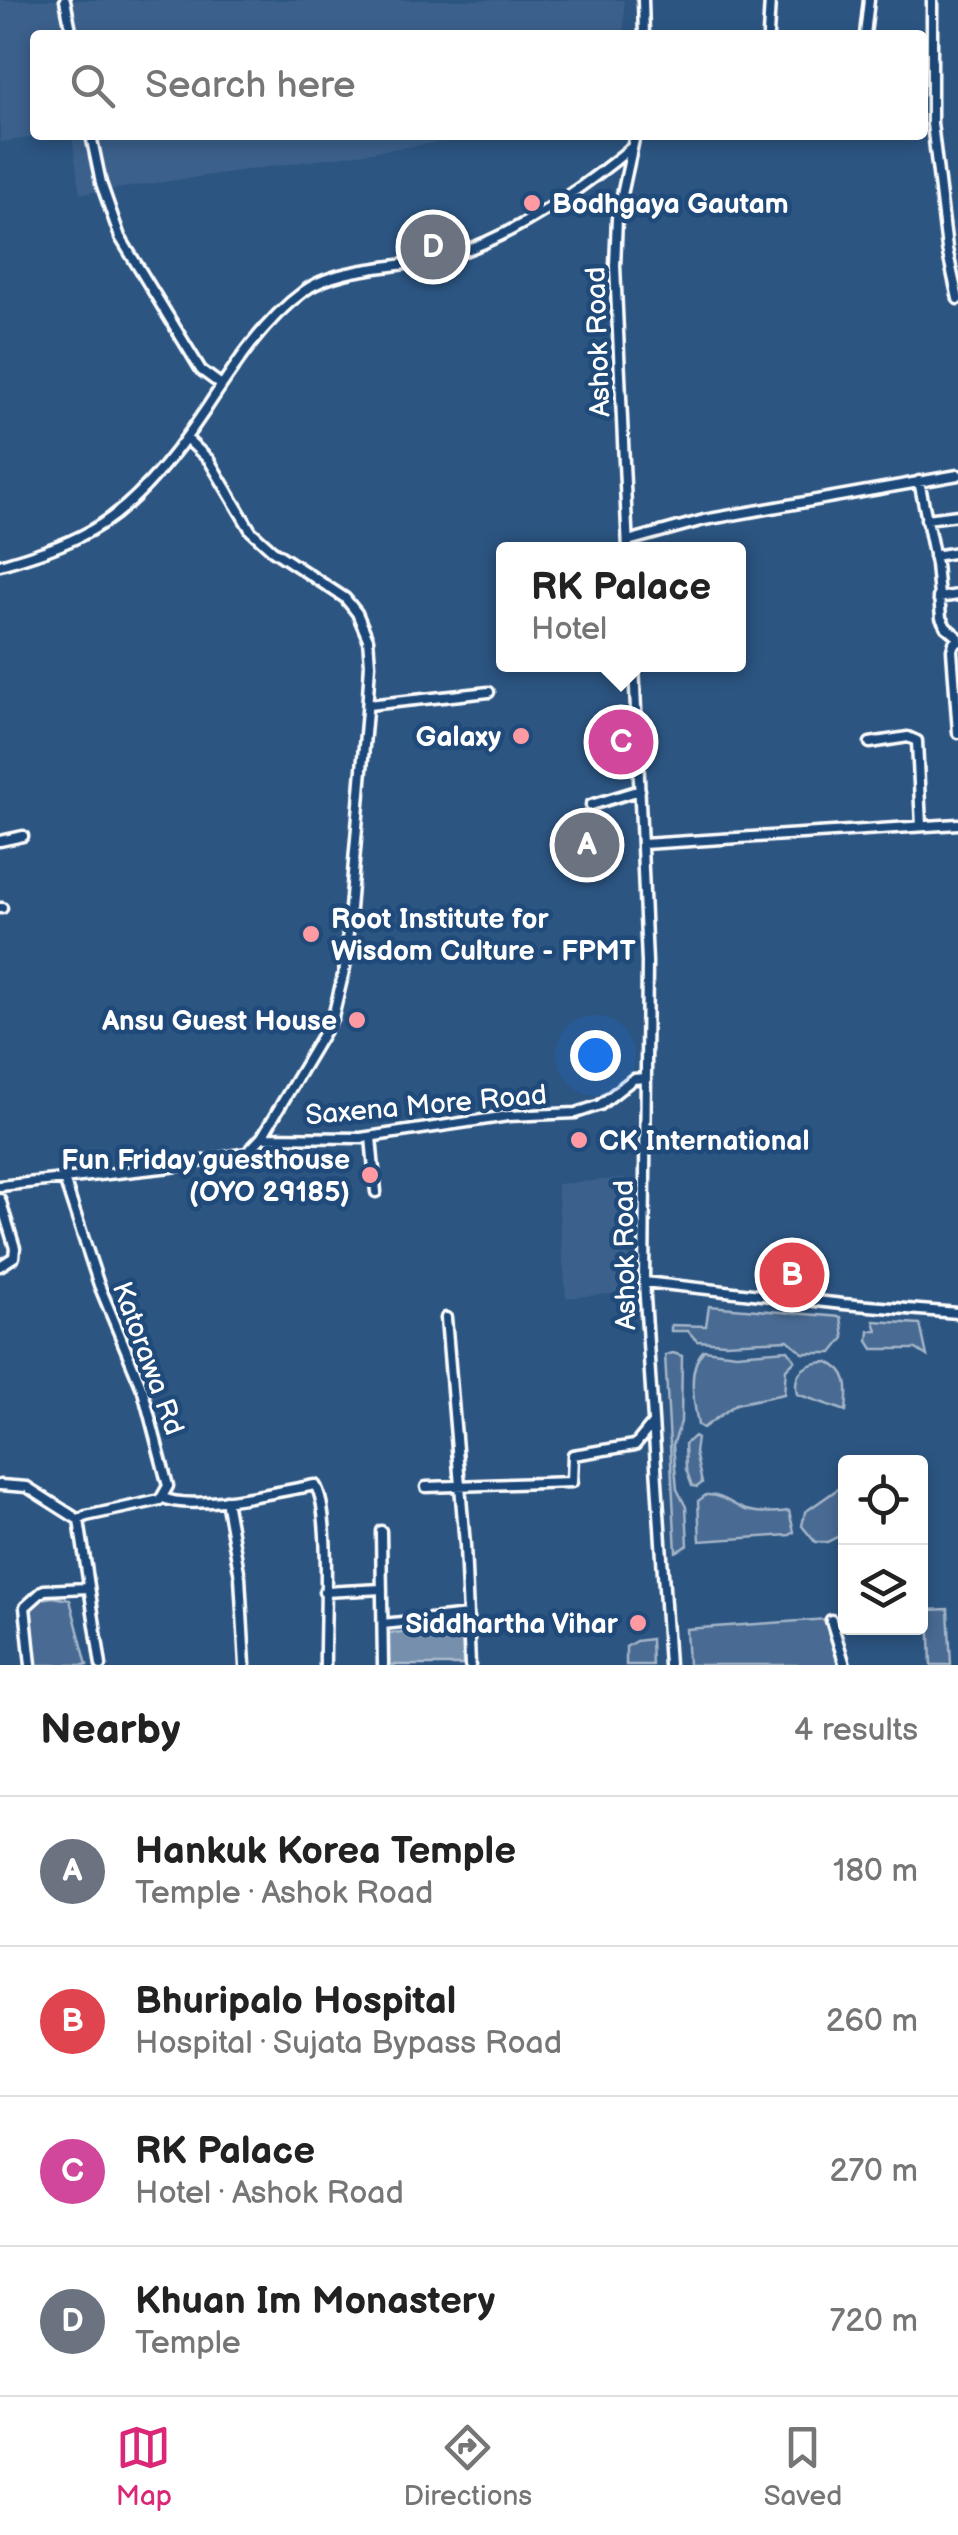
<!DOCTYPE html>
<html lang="en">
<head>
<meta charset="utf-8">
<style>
	body { margin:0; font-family:"Balsamiq Sans",sans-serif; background:#f2f2f2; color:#222 }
	.controls { position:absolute; right:30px; bottom:30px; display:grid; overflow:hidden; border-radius:10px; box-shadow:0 5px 15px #0003 }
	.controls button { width:90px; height:90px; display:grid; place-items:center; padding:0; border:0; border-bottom:2px solid #e0e0e0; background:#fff; color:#222; font:50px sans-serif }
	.you { position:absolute; left:595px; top:1055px; width:35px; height:35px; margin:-25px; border:8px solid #fff; border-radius:50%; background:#1a73e8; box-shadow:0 0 0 15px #1a73e833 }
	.badge { display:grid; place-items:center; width:65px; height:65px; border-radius:50%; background:#db2777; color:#fff; font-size:32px; font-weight:700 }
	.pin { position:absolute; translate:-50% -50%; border:5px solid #fff; box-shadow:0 2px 10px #0006 }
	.popup { position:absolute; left:496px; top:542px; width:250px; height:130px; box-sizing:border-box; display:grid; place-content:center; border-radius:10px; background:#fff; filter:drop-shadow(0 2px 8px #0005); font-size:32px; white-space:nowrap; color:#767676 }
	.popup b { font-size:38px; color:#222 }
	.popup::after { content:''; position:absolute; left:50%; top:100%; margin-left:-20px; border:20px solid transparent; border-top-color:#fff }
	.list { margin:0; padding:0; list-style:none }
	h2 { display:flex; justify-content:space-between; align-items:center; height:130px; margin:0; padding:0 40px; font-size:42px }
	h2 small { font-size:32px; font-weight:400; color:#767676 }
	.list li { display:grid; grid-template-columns:65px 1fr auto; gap:30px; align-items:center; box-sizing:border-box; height:150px; padding:0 40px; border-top:2px solid #e0e0e0 }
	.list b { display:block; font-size:38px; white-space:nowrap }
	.list p { margin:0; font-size:32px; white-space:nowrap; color:#767676 }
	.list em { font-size:32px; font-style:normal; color:#767676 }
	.icon { flex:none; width:55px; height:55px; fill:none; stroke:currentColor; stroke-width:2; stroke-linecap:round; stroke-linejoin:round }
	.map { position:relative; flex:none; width:958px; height:1665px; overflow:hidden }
	.search { position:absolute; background:#fff; box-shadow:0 5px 15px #0003; left:30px; right:30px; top:30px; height:110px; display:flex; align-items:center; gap:25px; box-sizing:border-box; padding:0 35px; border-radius:10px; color:#767676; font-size:38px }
	.sheet { height:730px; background:#fff }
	nav { display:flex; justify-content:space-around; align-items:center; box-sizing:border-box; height:140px; border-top:2px solid #e0e0e0; background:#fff; font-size:28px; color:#767676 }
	nav a { display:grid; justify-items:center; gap:5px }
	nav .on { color:#db2777 }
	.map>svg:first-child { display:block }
	.built { fill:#3b618b }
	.green { fill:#486b92; stroke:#a4b5c8; stroke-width:2.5 }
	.water { fill:#748fad; stroke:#acbcce; stroke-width:2.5 }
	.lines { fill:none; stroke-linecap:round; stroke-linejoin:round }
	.minor-casing { stroke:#fff; stroke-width:15 }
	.minor { stroke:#1f4a7a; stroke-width:8 }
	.poi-dot { fill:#ff9aa2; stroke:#1f4a7a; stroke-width:4 }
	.labels { text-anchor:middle; stroke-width:9; stroke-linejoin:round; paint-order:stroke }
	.poi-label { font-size:28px; font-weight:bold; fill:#fff; stroke:#1f4a7a; text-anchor:end }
	.street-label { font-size:28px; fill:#fff; stroke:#1f4a7a }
</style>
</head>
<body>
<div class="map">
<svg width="958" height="1665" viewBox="0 0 958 1665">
	<rect width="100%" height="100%" fill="#2c5582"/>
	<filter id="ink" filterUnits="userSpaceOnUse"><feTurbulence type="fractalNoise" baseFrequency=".01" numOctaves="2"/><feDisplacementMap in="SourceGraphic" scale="20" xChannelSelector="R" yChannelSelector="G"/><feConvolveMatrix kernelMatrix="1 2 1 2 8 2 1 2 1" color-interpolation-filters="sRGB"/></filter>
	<g filter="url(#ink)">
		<path class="built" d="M0,0h624v35h-589v100h17l-52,7z
			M72,135h418l-410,59z
			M625,1178l6,114 -65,6 -9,-114z"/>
		<path class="green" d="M709,1306l132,11 3,21 -12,15h-29l-15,-13 -63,3 -28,-2 -9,-10h-17v-6l35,1z
			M874,1321l46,3 7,32 -11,-7h-43l-5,-8 1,-10h8z
			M704,1350l32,4 52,-4 7,10 -9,9 -2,25 -48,10 -33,24 -5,-3c-4,-23 -12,-57 6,-75z
			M673,1353l9,3 -1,66 -8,23 4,44 9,18 2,38 -12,7 -11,-197z
			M828,1362c23,9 20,28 18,49l-49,-17c-5,-23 10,-32 31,-32z
			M694,1436l3,2 -2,14 7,31 -5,4 -5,-1 -6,-17 -1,-25z
			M845,1484l-2,50 -16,8h-12l-13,-16 3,-14z
			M706,1495c15,-1 26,10 40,15 15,4 29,3 43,1l5,21 -4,3 -90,6 -2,-40z
			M53,1597l17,3 17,65h-51l-5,-55 11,-11z
			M948,1609l3,56h-20l-2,-55z
			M827,1619l11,46h-150l-2,-36z
			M651,1639l1,26h-26v-18l10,-6z"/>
		<path class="water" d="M462,1628l1,37h-74v-32z"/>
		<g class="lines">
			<defs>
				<path id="minor" d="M65,0l7,35
					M643,0l1,35
					M932,0v123l15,126 11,50
					M768,35l2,-35
					M865,35l4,-35
					M91,135l10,48 19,54 81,133 19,14
					M919,481l17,83 5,54 5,9 12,10
					M926,519l32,-4
					M628,541l76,-21 254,-45
					M628,550l-13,-284 2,-48 18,-83
					M934,556l24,-4
					M0,565c31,-9 64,-19 92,-35 45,-25 86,-79 114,-121 27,-41 57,-88 97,-117 34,-27 104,-24 147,-36 66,-21 129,-65 182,-109
					M938,598l20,-3
					M958,642l-4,1 -2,7 6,83
					M634,664l13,298 -3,320 25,383
					M368,705l121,-13
					M870,743l38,-6 9,4 4,85
					M591,805l49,-15
					M0,841l23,-5
					M643,844l315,-20
					M0,908h2
					M262,1137l99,1 147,-22 68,-3 24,-8 33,-26 12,-1
					M371,1137l5,55
					M0,1186l171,-19 76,-14 15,-16 71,-120 12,-50 22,-256 3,-47 -2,-25 -11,-26 -12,-15 -73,-48 -21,-19 -42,-71 -23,-22
					M0,1199l15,49 -1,9 -14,9
					M644,1282l199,22 115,9
					M446,1318l19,227 5,120
					M0,1485l27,2 52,33 7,-4 74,-16 8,-14 -25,-95 -44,-106 -35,-106
					M426,1487l146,-5 1,-27 62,-10 18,-22
					M162,1497c27,16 119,-6 153,-12 17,23 9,145 10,180
					M226,1500l14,77 5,88
					M79,1520l22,145
					M381,1531l2,134
					M324,1592l58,-3
					M831,1620l14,45
					M383,1624l85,-9
					M31,1665l-6,-58 19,-17 44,-2"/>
			</defs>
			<use href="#minor" class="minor-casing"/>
			<use href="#minor" class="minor"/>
		</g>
	</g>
	<g class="poi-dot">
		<circle cx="532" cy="203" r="10"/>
		<circle cx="521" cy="736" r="10"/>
		<circle cx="311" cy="934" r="10"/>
		<circle cx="357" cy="1020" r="10"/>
		<circle cx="579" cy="1140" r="10"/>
		<circle cx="370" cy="1175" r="10"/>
		<circle cx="638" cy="1623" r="10"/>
	</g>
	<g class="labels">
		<g class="poi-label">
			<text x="552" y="213" text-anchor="start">Bodhgaya Gautam</text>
			<text x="501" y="746">Galaxy</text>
			<text x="331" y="928" text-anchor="start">Root Institute for<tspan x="331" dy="32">Wisdom Culture - FPMT</tspan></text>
			<text x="337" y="1030">Ansu Guest House</text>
			<text x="599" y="1150" text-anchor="start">CK International</text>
			<text x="350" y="1169">Fun Friday guesthouse<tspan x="350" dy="32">(OYO 29185)</tspan></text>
			<text x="618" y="1633">Siddhartha Vihar</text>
		</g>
		<g class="street-label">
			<text transform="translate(597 342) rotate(-92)" y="10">Ashok Road</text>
			<text transform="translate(426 1104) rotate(-5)" y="10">Saxena More Road</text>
			<text transform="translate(624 1255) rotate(-91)" y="10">Ashok Road</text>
			<text transform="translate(149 1358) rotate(70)" y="10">Katorawa Rd</text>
		</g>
	</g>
</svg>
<div class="controls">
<button><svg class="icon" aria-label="locate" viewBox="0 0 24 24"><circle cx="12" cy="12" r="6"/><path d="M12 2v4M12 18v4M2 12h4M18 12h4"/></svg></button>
<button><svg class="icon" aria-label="layers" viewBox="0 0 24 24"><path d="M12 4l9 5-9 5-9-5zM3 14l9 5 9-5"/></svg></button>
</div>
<div class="you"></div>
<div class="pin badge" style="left:587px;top:845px;background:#6b7280">A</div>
<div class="pin badge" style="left:792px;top:1275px;background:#e0444e">B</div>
<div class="pin badge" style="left:621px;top:742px;background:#d1479c">C</div>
<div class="popup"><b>RK Palace</b>Hotel</div>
<div class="pin badge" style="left:433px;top:247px;background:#6b7280">D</div>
<div class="search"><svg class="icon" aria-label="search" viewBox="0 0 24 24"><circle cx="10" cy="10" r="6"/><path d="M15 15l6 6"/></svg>Search here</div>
</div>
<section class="sheet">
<h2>Nearby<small>4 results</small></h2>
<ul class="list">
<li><span class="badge" style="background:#6b7280">A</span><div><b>Hankuk Korea Temple</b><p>Temple · Ashok Road</p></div><em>180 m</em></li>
<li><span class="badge" style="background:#e0444e">B</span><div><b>Bhuripalo Hospital</b><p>Hospital · Sujata Bypass Road</p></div><em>260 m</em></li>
<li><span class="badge" style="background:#d1479c">C</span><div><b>RK Palace</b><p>Hotel · Ashok Road</p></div><em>270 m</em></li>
<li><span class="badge" style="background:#6b7280">D</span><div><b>Khuan Im Monastery</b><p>Temple</p></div><em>720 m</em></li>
</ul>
</section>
<nav>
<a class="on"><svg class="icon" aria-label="map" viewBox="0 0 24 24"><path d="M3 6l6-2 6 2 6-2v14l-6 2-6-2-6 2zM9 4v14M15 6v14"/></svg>Map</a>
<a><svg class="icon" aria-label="directions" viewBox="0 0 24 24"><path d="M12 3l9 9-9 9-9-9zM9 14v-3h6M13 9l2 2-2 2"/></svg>Directions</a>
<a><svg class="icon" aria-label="saved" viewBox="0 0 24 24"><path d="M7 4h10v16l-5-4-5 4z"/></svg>Saved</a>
</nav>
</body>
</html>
